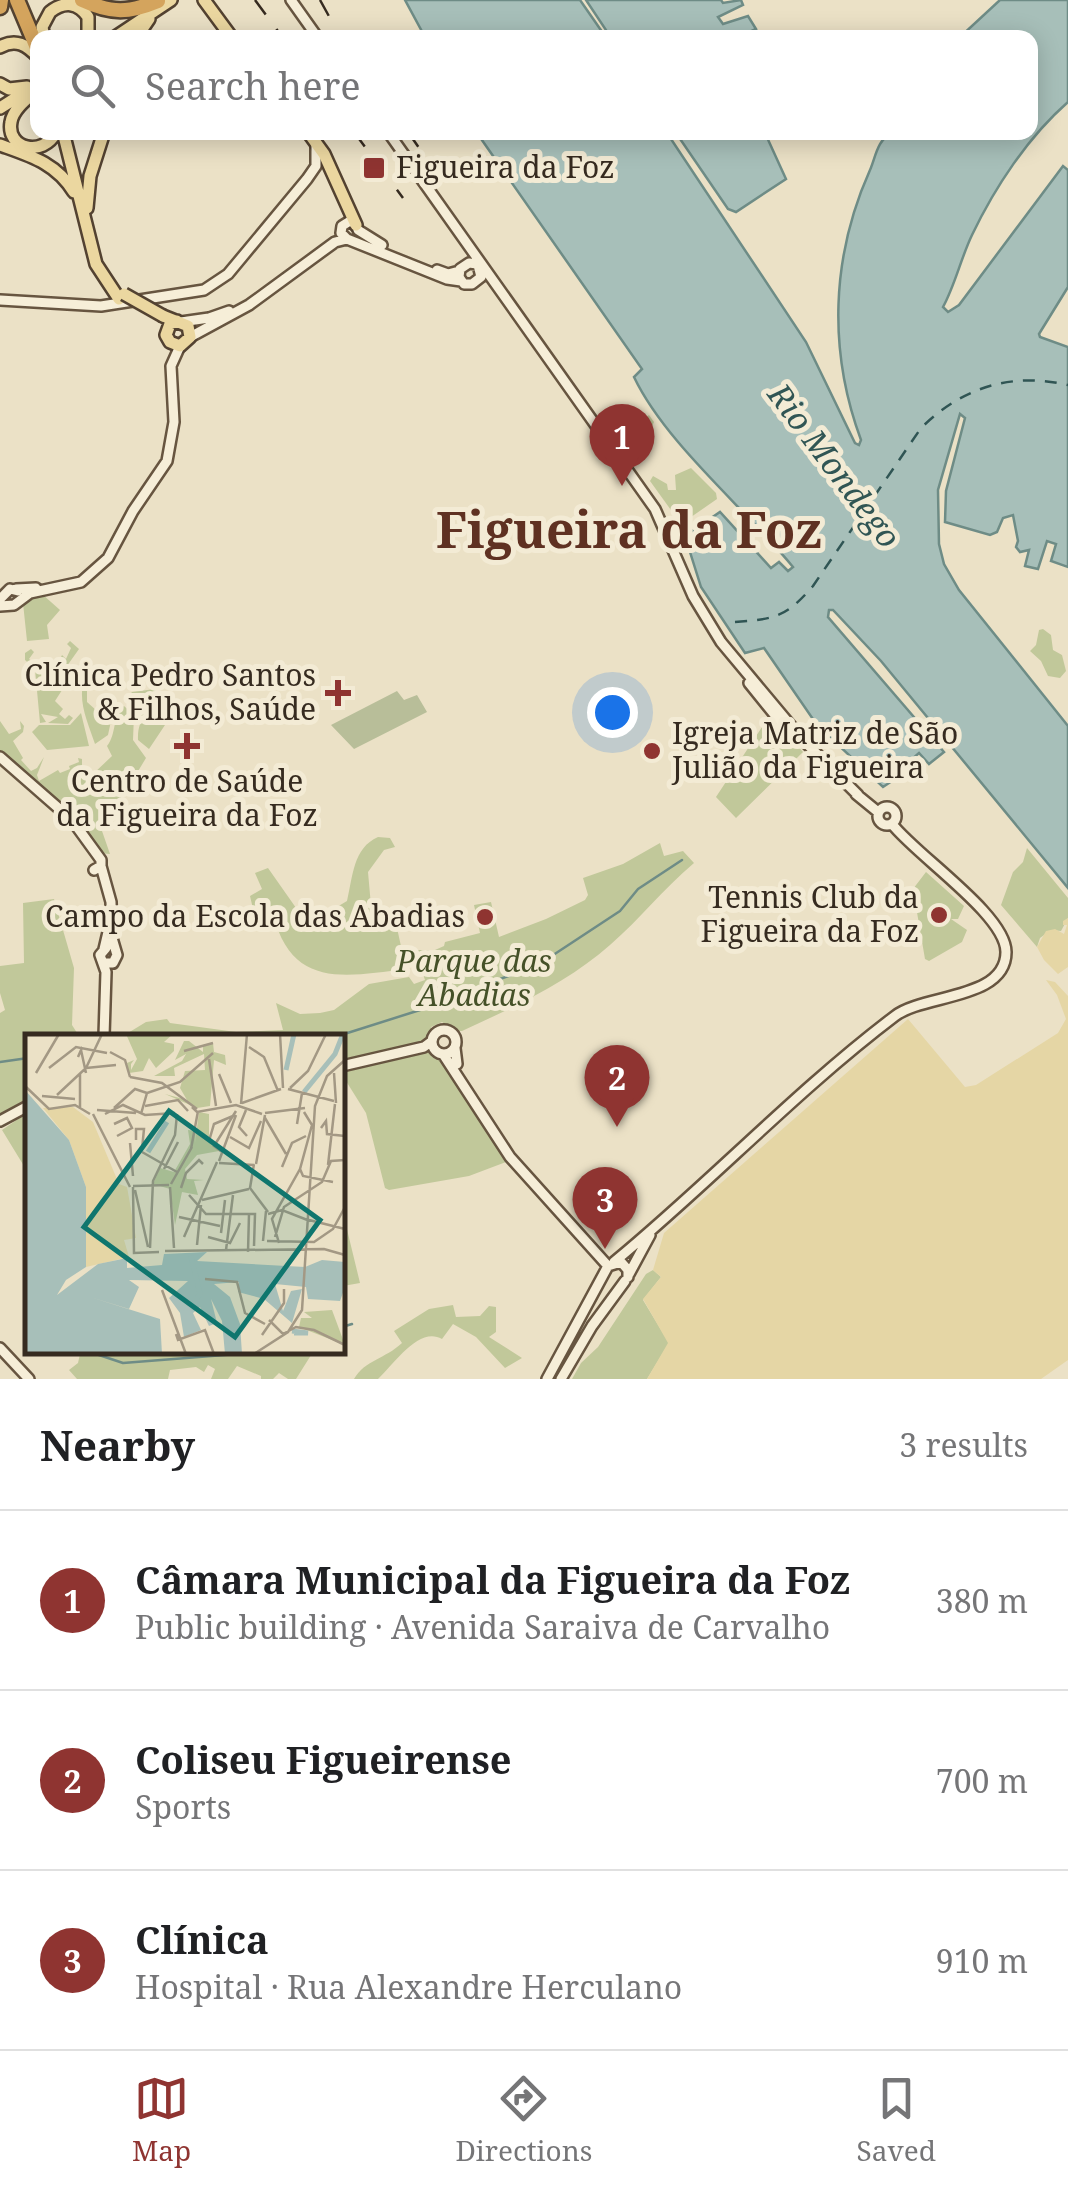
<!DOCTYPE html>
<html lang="en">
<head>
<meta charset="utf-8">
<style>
	body { margin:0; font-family:"Noto Serif",serif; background:#f2f2f2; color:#202124 }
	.you { position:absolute; left:612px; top:712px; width:35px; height:35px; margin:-25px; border:8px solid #fff; border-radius:50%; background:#1a73e8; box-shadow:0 0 0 15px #1a73e833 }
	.badge { display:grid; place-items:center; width:65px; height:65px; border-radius:50%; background:#8f3431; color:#fff; font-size:32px; font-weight:700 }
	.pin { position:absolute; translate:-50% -82px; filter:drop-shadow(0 2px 5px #0008) }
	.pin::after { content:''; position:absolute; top:52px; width:35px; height:30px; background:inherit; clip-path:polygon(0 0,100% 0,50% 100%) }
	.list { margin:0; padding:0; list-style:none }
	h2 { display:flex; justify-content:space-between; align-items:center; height:130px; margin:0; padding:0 40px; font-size:42px }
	h2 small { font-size:32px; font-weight:400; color:#757577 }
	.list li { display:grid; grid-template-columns:65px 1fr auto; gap:30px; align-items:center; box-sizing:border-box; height:180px; padding:0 40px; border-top:2px solid #e0e0e0 }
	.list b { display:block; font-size:38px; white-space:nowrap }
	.list p { margin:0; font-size:32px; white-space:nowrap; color:#757577 }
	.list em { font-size:32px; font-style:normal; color:#757577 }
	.icon { flex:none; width:55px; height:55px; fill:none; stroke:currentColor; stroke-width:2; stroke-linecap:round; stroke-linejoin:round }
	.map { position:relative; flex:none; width:1068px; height:1379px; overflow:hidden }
	.search { position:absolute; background:#fff; box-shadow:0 5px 25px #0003; left:30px; right:30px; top:30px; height:110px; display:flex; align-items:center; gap:25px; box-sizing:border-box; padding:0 35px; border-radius:20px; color:#757577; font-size:38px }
	.sheet { height:670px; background:#fff }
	nav { display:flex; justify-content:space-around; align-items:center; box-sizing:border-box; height:140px; border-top:2px solid #e0e0e0; background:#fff; font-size:28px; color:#757577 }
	nav a { display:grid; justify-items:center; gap:5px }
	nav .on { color:#8f3431 }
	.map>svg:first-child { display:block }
	.green { fill:#c1c89a }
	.sand { fill:#e5d6a5 }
	.cemetery { fill:#b8be99 }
	.water { fill:#a7bfb9; stroke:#6e8c86; stroke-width:2.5 }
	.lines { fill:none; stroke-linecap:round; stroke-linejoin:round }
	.stream { stroke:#6e8c86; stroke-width:2.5 }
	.ferry { stroke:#305554; stroke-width:2.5; stroke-dasharray:12 10; stroke-linecap:butt }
	.secondary-casing { stroke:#675540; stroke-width:14 }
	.primary-casing { stroke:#534231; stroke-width:16 }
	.highway-casing { stroke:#534231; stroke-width:19 }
	.secondary { stroke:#f6eed8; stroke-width:9 }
	.primary { stroke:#ebd7a0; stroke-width:11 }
	.highway { stroke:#d4a45d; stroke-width:14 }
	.rail { stroke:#362b20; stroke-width:2.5; stroke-dasharray:18 18; stroke-linecap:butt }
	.primary-bridge-casing { stroke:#534231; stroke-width:16; stroke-linecap:butt }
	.primary-bridge { stroke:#ebd7a0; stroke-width:11 }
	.poi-dot { fill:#8f3431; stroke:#f3ebd5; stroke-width:4 }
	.labels { text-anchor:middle; stroke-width:10; stroke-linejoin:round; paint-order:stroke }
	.poi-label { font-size:30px; fill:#362b20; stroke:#f3ebd5; text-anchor:end }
	.park-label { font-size:30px; font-style:italic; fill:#455128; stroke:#f3ebd5 }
	.water-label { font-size:32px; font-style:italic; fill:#305554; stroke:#f3ebd5 }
	.town-label { font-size:50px; font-weight:bold; fill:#5f3122; stroke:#f3ebd5 }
	.inset-river { fill:none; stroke:#a7bfb9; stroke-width:5 }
	.inset-road { fill:none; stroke:#a39884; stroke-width:2.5 }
	.view { fill:#0f766e; fill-opacity:0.15; stroke:#0f766e; stroke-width:5 }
	.inset-edge { fill:none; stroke:#362b20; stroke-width:5 }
</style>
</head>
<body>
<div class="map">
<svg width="1068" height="1379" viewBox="0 0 1068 1379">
	<rect width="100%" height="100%" fill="#ebe1c6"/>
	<path class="green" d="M649,415l5,7 -11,23 1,11 -10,2 -15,-20z
		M691,468l25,25 1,6 -36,25 -31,-43 3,-5 14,8 1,6h8l-1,-15z
		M42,594l18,16 -13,15 2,14 -22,2 -4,-38 4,-5z
		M1043,629l8,6 2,15 9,5 4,16 -6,7 -12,-2 -7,-15 -11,-10 6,-6 3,-15z
		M70,641l9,8 -22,31 7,7 -9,14 8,8 -4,5 6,5 4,-4 4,3 -5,6 -20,-1 10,-6 -17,-3 5,8 -6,1 -5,-54 -10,-9v-7l6,-4 3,3 -5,7 14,11 3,-11 11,7 5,-11 4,4 5,-11 -4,-4z
		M87,672v30l10,9 11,4 3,6 -3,14 -13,9c-8,-24 -20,-47 -8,-72z
		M155,689l10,7 -6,27 6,-6 4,2 -20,30 -11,-9c-1,-25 14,-17 -10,-43l4,-5z
		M124,706l10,9 -1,25 13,18 -44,73 8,23 -12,-1 -98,-99v-33l9,13 12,-5 -1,-8 4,5 -1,6 -10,9 10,17 -2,2 10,11 6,-3 7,-11 -7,18 2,6 19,-11 2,3 10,-4 -1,-3 10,-4 -1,-4 4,1v12l10,4 20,-19 -5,-10c10,-12 5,-31 17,-40z
		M81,713l8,33 -42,4 -15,-18 7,-7h31z
		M772,717l31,35 -67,66 -20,-21 52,-79z
		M378,837l12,1 5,9 -11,3 -16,22 4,45 11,12 14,-1 9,41c-59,7 -114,21 -133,-55l-14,2 -5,-3 -4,-17 12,-7 -7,-16 13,-5 33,47 9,8 37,-22c6,-25 6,-53 31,-64z
		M660,843l4,13 19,-5 11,12c-31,26 -54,56 -84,82 -43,38 -96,62 -148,86h-6l-14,-9 -11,5 -1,9 -9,7 -78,16 -1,-23h-219l23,-14 21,-3 3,4 66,9 47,-2 -7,-27 24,11 20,-1 14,-3 35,-26 40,-7 5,7 11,-4 -10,-30h20l9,-4 1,-4 35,-9 -6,-28 17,-3 8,35 47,-18 39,-19 3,-5 -5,-17 40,-14z
		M1027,848l41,50v20l-7,13 -10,-1 -11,8 -3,9 -36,-42 12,-33 10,-10z
		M926,872l38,34 -6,13h-7l16,11 -5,12 -33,19 -4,-2 -12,-70z
		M54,899l20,69 -2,57 7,11h-51l-1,63 -27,15v-101l5,-3 -5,-17v-27l24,-3 -1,-60z
		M428,1052l17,9 62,96 -1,5 -37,14 -80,14 -4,-2 -19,-75 -20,-32v-8l4,-4z
		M27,1113v58l-25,-41z
		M343,1213l17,70 -17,3h-1z
		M653,1270l8,7 -18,23 26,43 -22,36h-75l9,-16 17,-16 48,-73z
		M453,1305l3,12 24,-1 9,-10 7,1v25l-7,5 33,21 -17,10 -29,-31 -23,-13 -11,15c-23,-13 -47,24 -64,40h-24c11,-19 31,-20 48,-36l-8,-12 35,-22z
		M69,1352h192l1,3 51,-3 -17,27h-8l-9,-6 -6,6h-12v-3l-24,-10 -9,13h-17l4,-10 -7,-4 -4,7 -8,-5 -26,3 -2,9h-91l-8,-9 9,-7 2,-9z"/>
	<path class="sand" d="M1068,918v49l-10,7 -14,-14 -7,-13 9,-16 9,-2 9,5 3,-9h-4v-4z
		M1046,980l9,2 13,14v364l-27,19h-394l21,-36 -25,-44 18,-22 -8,-7 11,-37 244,-214 57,68 11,-2 82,-52 8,-14 -9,-24z"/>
	<path class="cemetery" d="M397,691l7,9 13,-5 10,17 -73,37 -23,-24z"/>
	<path class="water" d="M405,0h175l25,36 3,-3 -22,-33h135l2,3 18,-3 2,5 -25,12 5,7 25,-8 8,13 -20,9 -311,-1z
		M1000,0h68v102c-40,35 -73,85 -96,133 -11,23 -17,50 -29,72l5,5 11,-7 104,-139 5,4v117l-29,47 1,3 28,10v220l-17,-6 5,-17 -9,-3 -9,28 -13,-3 4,-16 -9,2 -4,-5 2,-6 -5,-26 -10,3 -6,14 -7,3 -45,-13 1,-31 19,-73 -5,-4 -22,76 1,54 5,20 15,26 109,136v162l-187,-227 -48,-51h-4l-1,7 116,135 -15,12 -10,-11 -8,7 4,6 -32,21 -66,-62 -53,-77 -19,5 -44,-66 -16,-51 35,-24 51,56 8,-6 9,9 5,-4c-47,-58 -127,-123 -159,-190l8,-8 -165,-236h190l139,209 49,101 4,2 2,-5c-33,-89 -30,-183 9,-270 6,-14 7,-30 22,-37l138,-1v-94l-70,-1z
		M676,133h89l21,46 -50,33 -8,-3z"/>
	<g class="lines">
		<path class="stream" d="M438,1002l100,-37 82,-54 18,-22 44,-29
			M338,1036l82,-26
			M0,1062l28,-4
			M342,1327l10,-3
			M90,1352l33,11 140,-11"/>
		<path class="ferry" d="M735,622c41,-3 51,-5 78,-36l108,-158c42,-41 90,-56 147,-43"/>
		<defs>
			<path id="secondary" d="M291,0l27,38
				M388,132l267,377 38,87 28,46 81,97 56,56
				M358,230l24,15
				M347,239l-6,-6 1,-7 8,-5 5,3
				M477,261l4,16 -9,7h-8l-5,-7 1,-8 9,-6 8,1
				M437,270l11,4 11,-3
				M0,300l101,6 103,-16 24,-16 79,-95 9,-13v-23
				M181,322l28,-4 20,-7
				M190,337l59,-32 86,-63 12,-3 100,40 14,2
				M16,589l20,-1
				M0,599l10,-10 8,2
				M0,606l14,-1 16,-12 51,-11 27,-24 25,-47 34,-50 7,-39 -3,-56 9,-20
				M749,683l47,58
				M0,757l72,63 29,40v6l-7,4
				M856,794l22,18
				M878 816a9 9 0 1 1 18 0a9 9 0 1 1-18 0Z
				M101,866l10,36 1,36 5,17 -4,8h-9
				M104,949l4,-17
				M432 1042a12 12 0 1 1 24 0a12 12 0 1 1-24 0Z
				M104,1036l2,-64 -6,-17 6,-7
				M455,1048l2,16
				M443,1054l67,103 98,109
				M342,1066l82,-19 8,-6
				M0,1121l28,-15
				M614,1262c96,-79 182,-171 281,-246 28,-22 111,-16 111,-64 0,-37 -89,-96 -114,-128
				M629,1274l21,-39
				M0,1348l29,31
				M547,1379l61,-113 13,-4 7,8v7
				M561,1379l31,-53 33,-45"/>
			<path id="primary" d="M204,0l28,38
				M44,38l-2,-11 8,-15c14,-11 28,-10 38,5v21
				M114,38l57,-38
				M136,38l13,-19
				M0,47c16,-9 27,-2 38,10
				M0,84l9,5 18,-2
				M38,89c-10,9 -25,20 -27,33 -5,27 32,36 45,10
				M0,108l30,-19
				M63,132l33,132 23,35
				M308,132l16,22 32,71
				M0,145c31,11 56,18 74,47
				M87,208l3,-32 14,-44
				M163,316l25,10 2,11 -10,9 -10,-4 -4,-7 4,-11 7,-3"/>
			<path id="highway" d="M17,0l21,50
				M82,0c30,14 47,13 76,1
				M0,7l1,-7"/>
		</defs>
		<use href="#secondary" class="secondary-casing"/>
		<use href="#primary" class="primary-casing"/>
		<use href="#highway" class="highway-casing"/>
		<use href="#secondary" class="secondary"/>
		<use href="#primary" class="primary"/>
		<use href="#highway" class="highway"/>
		<path class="rail" d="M255,0l28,38
			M320,0l21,38
			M354,132l49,66
			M408,132l18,26"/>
		<defs>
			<path id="primary-bridge" d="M124,294l39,22"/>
		</defs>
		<use href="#primary-bridge" class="primary-bridge-casing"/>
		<use href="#primary-bridge" class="primary-bridge"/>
	</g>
	<g class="poi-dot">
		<rect x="362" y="156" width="24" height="24" rx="5"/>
		<path d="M333 678h10v10h10v10h-10v10h-10v-10h-10v-10h10z"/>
		<path d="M182 731h10v10h10v10h-10v10h-10v-10h-10v-10h10z"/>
		<circle cx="652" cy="751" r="10"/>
		<circle cx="939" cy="915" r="10"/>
		<circle cx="485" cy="917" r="10"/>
	</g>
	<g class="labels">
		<g class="poi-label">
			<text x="396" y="178" text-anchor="start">Figueira da Foz</text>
			<text x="316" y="686">Clínica Pedro Santos<tspan x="316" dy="34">&amp; Filhos, Saúde</tspan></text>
			<text x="672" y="744" text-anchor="start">Igreja Matriz de São<tspan x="672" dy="34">Julião da Figueira</tspan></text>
			<text x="187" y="792" text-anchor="middle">Centro de Saúde<tspan x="187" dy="34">da Figueira da Foz</tspan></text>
			<text x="919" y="908">Tennis Club da<tspan x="919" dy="34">Figueira da Foz</tspan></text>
			<text x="465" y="927">Campo da Escola das Abadias</text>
		</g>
		<g class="park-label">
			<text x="474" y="972">Parque das<tspan x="474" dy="34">Abadias</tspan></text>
		</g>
		<g class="water-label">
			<text transform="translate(834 466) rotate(53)" y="11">Rio Mondego</text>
		</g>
		<g class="town-label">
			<text x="629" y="548">Figueira da Foz</text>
		</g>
	</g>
	<g transform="translate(25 1034)">
		<rect width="320" height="320" fill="#ebe1c6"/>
		<path d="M101,0h47l-9,8 10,2v7l-18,17 -7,-10 -6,13 -14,2 -2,-10 7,-3 -3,4v6l6,-11zM159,7h5l14,11v-7l10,-2 1,9 11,3 1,10 -12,-5 -4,46 -13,2 -32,-14 22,6 -7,-12 5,-17 20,-1 -1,-16 -30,14 1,8h-21l28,-15 4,-7 -11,6zM174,78l10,2v26l10,11 -22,4 -12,14 2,10 17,1 -10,1 4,14 -16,-3 -7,33 -5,-36 -17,-5 7,-16 14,4 16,-28 -2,-14 8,1 -1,12zM307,276l13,35 -46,-18 2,-9h11l-8,-6z" fill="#c1c89a"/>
		<path d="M48,73l20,15 26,62 8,3 9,51 -12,2 5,17 -43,10v-80l-17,-47 -26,-32z" fill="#e5d6a5"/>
		<path d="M0,56l44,50 17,47v80l-20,13 -9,15 41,-31 29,-6v10l35,-3 2,-11 43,-2 -10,9 108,6 17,-7 23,2v47l-1,-19 -4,11 -32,-2 -2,-12 -31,-3 8,27 8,-20 11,-2 -10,34 -28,-24 -26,-7 1,-10 -25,2 16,13 10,27 2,30h-17l-3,-33 -11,-22 6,24 -8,3 -9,-19 -7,6 8,17 -17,7 -4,-24 -11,-15 19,-17 -59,-1 10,7 -10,22 -39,-12 70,22 2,35h-137z" fill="#a7bfb9"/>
		<path class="inset-river" d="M261,36l8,-36M279,58l31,-38 8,-20M123,118l19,-30M154,275l13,-2 8,-13 -9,-38M267,297l16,2h-14"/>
		<path class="inset-road" d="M255,0l3,54M224,13l15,10 14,34M159,17l29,-8M85,18l15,8 5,17M53,23l3,-7 5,23M184,25l7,47M24,34l27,-21 31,6M61,34l30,-3M11,39l23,-39M309,39l2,30M194,40l12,29M105,43l32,6 35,26M0,52l24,23 26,-4 15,9M265,54l18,-17 18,-37M263,55l46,12M32,61l29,-27 16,-34M17,62l33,3M217,69l39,-14M216,70l6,-70M120,72l33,-6 10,11M167,73l5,5 39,-7 26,9M55,74v-34M89,74l21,-19 12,4M72,76l39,3M221,76l-7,17 8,9M240,79l40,-5M68,80l37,73M80,80l18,-9 22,10 30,-2M116,80l6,-21 33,-11 33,-29M240,84l21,36M89,90l13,-6 5,10 -15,8M272,90l5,-31M296,94l5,-7 1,13 18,2M205,103l19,11 12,-27M111,106v-11h8l-2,20M184,107l5,-17 19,-8M105,109l3,33M166,115l7,-38M117,118l35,20M197,118l-8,-6 22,-35M194,127l17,-46M194,129l35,2M229,130l-4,24 18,24M231,130l9,-49M303,131l7,-61M257,133l10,-24 14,-7M139,135l14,-27M275,135l3,7 30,6M146,150l21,-37M108,152l36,-1M108,153l1,66 25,-1M145,153l4,61M156,154l5,-15 13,-13 4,4M110,156l13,57M164,161l17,19h49l-1,32M177,166l47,-11M243,180l14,-4 28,11M154,183l41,9M284,186l36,9M196,199l4,-33M159,203l33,-75M183,203l22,6 10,-20M250,203l9,-30 38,-25 9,-21 14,-1M238,207l3,-30M242,207l47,1 19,-13 12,-22M254,209l-7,-24 28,-50 12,-44 -8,-13M172,211l4,-40M125,214l3,-67 22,-46 2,-21M201,216l7,-55M140,217l159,-2 21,6M223,218l1,-38M180,245l32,3 8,31 20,11M137,256l24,64M244,286l14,14 13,-7 18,3 31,15M151,300l2,6 27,-10 9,24M237,301l22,-32v-14M229,320l34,-22 14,-22 13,-204 12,-30 18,-16"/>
		<path class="view" d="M144,77l151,109 -85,117 -151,-110z"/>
		<rect width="320" height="320" class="inset-edge"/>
	</g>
</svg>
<div class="you"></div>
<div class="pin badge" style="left:622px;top:486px">1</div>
<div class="pin badge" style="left:617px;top:1127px">2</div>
<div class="pin badge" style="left:605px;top:1249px">3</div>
<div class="search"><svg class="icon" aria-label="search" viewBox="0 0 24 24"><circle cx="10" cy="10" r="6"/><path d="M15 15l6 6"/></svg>Search here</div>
</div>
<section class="sheet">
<h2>Nearby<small>3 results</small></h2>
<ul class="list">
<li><span class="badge">1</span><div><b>Câmara Municipal da Figueira da Foz</b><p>Public building · Avenida Saraiva de Carvalho</p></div><em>380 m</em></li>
<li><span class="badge">2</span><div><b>Coliseu Figueirense</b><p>Sports</p></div><em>700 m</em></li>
<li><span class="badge">3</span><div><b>Clínica</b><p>Hospital · Rua Alexandre Herculano</p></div><em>910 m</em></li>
</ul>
</section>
<nav>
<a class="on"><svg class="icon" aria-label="map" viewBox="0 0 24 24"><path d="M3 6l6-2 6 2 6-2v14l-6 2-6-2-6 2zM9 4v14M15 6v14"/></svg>Map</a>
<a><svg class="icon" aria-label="directions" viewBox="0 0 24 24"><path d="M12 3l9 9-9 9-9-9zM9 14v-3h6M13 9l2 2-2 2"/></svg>Directions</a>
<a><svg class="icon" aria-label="saved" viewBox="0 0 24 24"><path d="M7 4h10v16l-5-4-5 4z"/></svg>Saved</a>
</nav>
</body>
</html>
